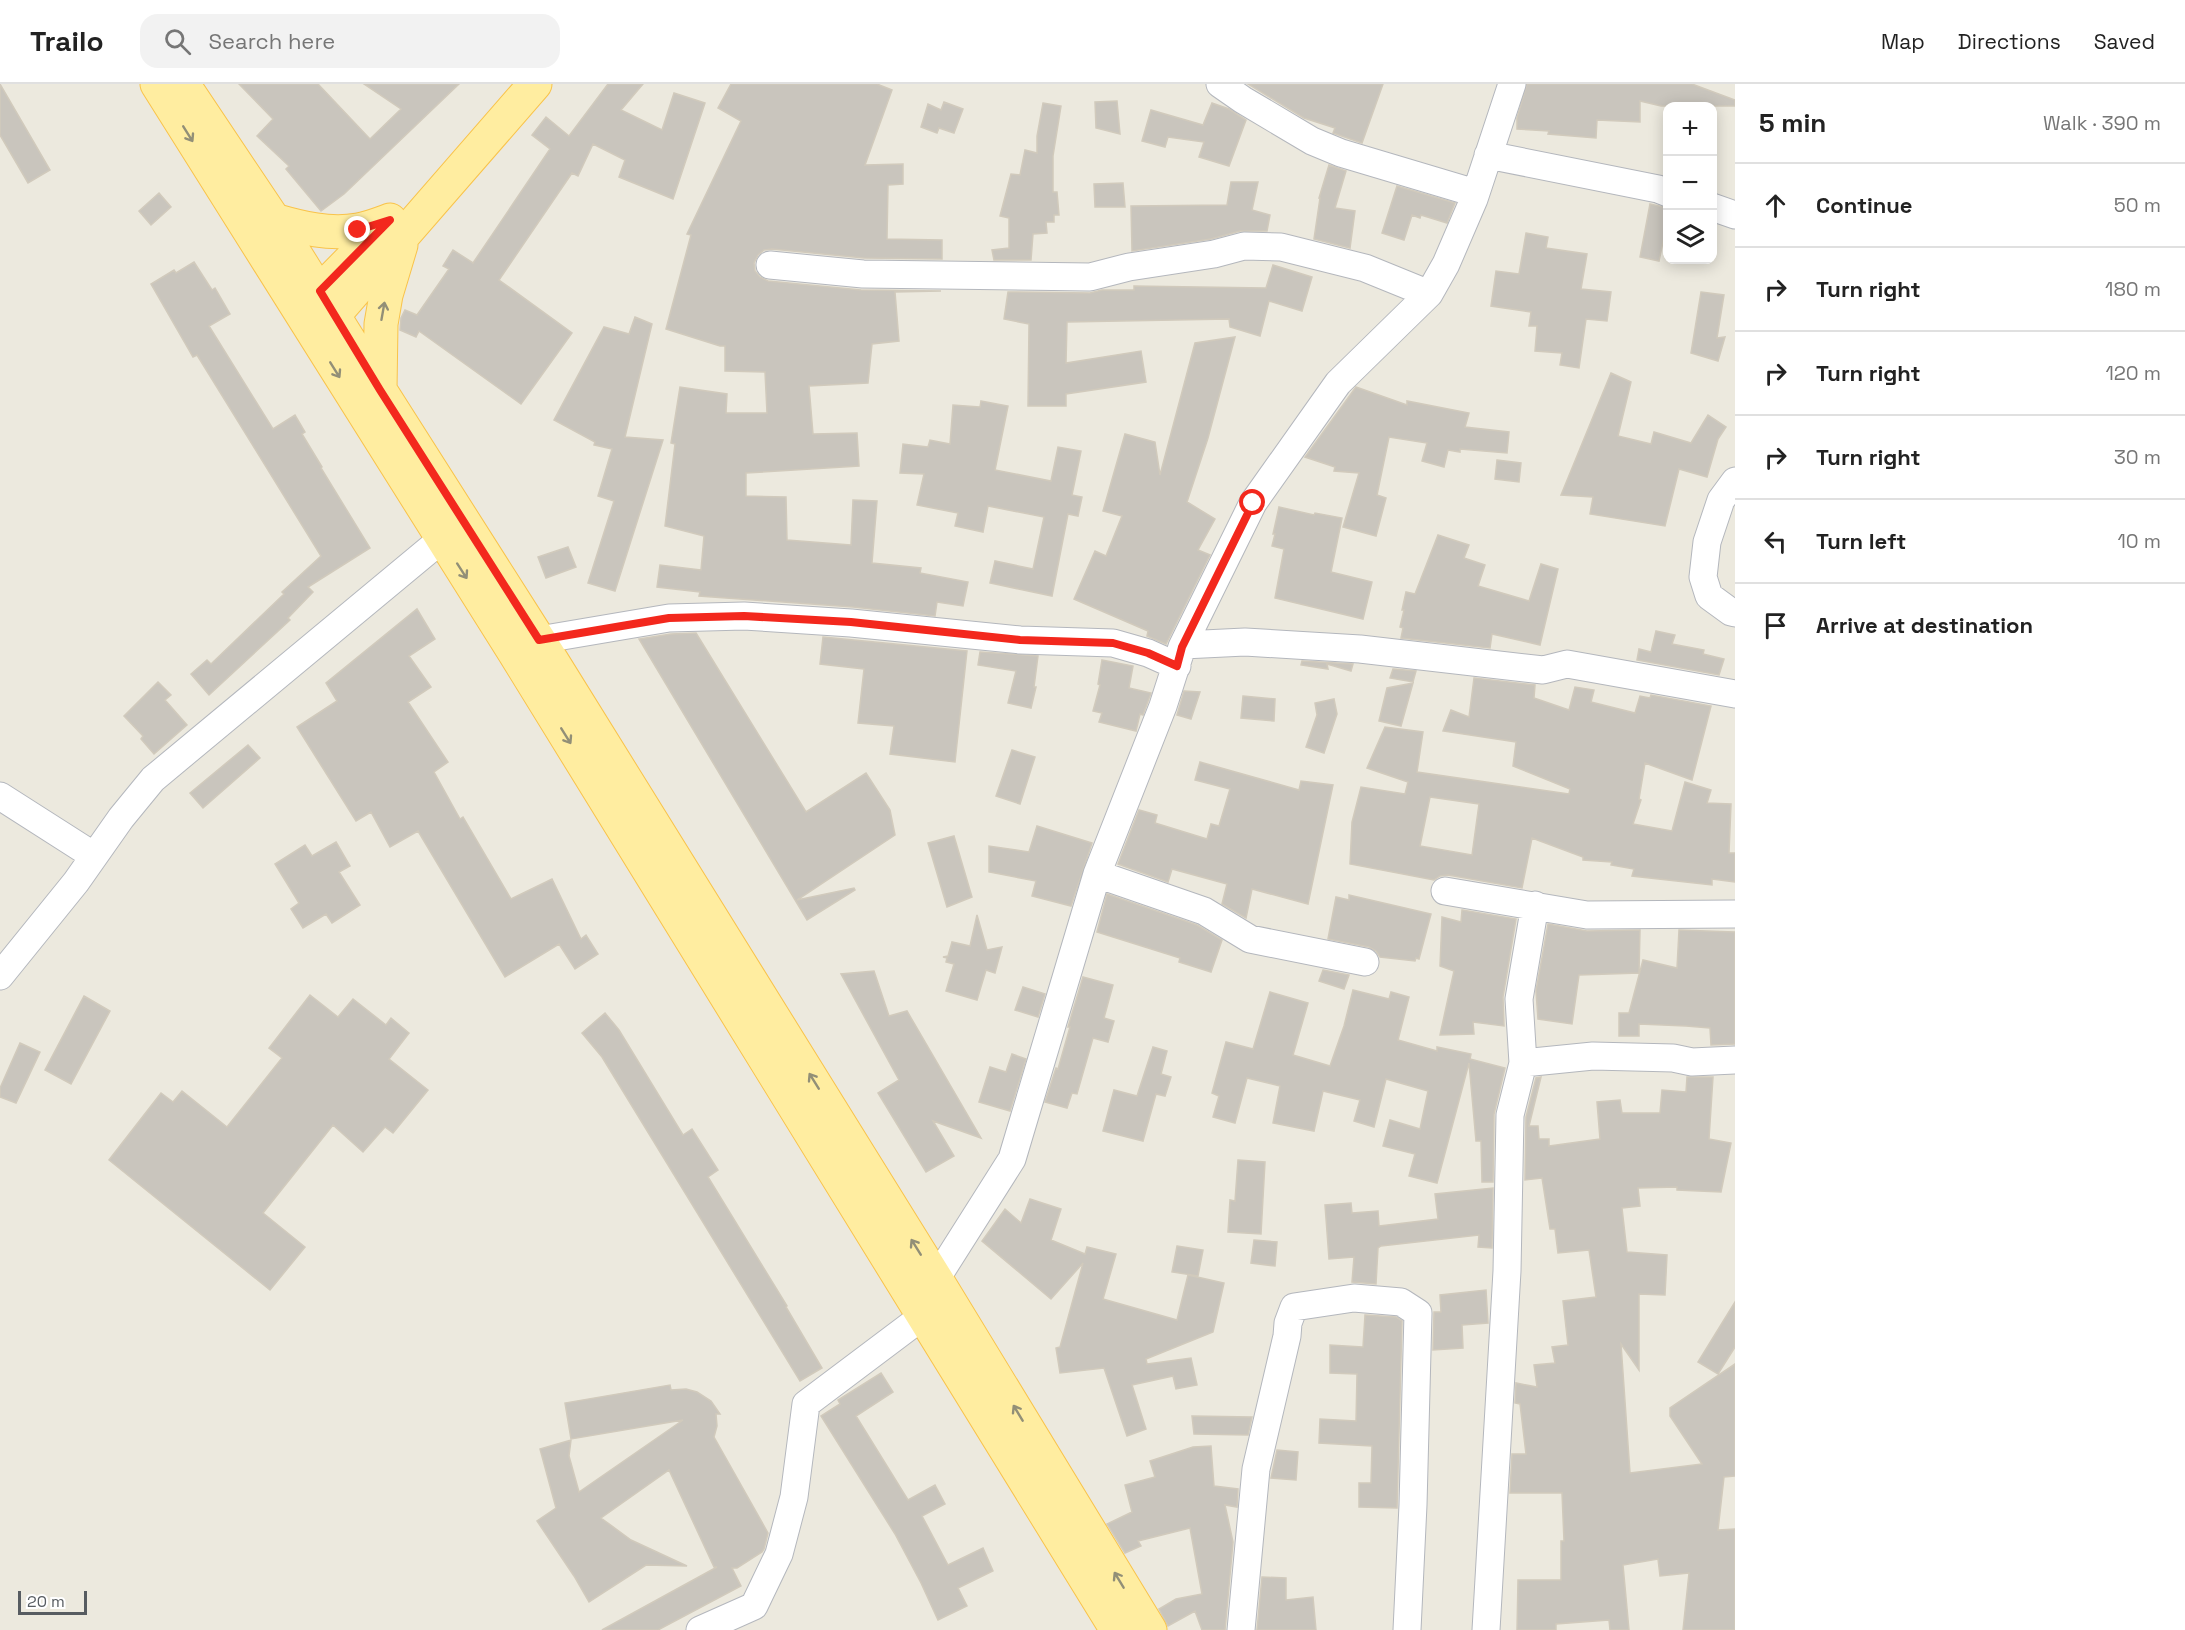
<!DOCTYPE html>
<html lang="en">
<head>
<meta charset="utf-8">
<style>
	body { margin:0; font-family:"Space Grotesk",sans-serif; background:#f2f2f2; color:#222 }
	.controls { position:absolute; right:18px; top:18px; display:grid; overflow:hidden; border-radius:12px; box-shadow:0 3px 15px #0003 }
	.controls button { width:54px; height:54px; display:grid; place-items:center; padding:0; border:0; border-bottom:2px solid #e0e0e0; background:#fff; color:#222; font:30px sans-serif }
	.scale { position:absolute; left:18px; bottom:15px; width:69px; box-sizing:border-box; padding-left:6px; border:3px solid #575c61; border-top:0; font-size:16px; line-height:21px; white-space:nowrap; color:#575c61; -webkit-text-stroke:4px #fff; paint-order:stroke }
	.stop { position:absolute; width:18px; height:18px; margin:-14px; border:4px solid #f3281d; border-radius:50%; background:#fff }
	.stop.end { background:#f3281d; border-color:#fff; box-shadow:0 2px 6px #0008 }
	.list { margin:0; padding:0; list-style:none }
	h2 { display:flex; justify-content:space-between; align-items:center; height:78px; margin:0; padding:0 24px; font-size:26px }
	h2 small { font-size:20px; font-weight:400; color:#767676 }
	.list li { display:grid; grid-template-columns:39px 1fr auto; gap:18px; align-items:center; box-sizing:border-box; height:84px; padding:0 24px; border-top:2px solid #e0e0e0 }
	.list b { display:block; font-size:22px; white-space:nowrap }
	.list em { font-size:20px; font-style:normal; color:#767676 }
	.icon { flex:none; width:33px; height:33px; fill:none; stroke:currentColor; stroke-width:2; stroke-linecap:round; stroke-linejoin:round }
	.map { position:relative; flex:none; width:1735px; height:1546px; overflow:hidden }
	header { display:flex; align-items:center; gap:36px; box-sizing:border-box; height:84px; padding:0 30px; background:#fff; border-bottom:2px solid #e0e0e0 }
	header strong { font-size:28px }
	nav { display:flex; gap:33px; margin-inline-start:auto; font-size:21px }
	.search { width:420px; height:54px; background:#f2f2f2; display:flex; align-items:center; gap:15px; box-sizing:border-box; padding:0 21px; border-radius:18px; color:#767676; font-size:22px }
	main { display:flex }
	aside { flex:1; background:#fff }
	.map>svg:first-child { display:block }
	.building { fill:#c9c5bd; stroke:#d1cabc; stroke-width:1.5; fill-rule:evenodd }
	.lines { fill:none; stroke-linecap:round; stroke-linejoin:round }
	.minor-casing { stroke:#b4b7bd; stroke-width:29 }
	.major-casing { stroke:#f9c34a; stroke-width:35 }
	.minor { stroke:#fff; stroke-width:27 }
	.major { stroke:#ffeda0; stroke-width:33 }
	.oneway { stroke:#928f77 }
	.route { stroke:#f3281d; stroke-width:8 }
</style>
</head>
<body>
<header>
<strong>Trailo</strong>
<div class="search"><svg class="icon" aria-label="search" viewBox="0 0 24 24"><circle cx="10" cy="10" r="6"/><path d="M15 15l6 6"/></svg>Search here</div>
<nav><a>Map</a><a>Directions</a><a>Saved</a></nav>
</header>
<main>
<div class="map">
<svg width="1735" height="1546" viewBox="0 0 1735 1546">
	<rect width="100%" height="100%" fill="#ece9de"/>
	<path class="building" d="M0,0l50,86 -22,13 -28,-48z
		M239,0h79l52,55 31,-30 -37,-25h95l-115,110 -23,17 -35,-42 3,-3 -32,-30 16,-17z
		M608,0h35l-22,26 41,20 12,-37 31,10 -32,96 -54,-22 6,-17 -32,-16 -15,32 -6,-3 -73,107 73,53 -51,71 -102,-73 -3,6 -16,-7 1,-12 4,-8 12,5 32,-46 -6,-3 10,-16 20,13 77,-114 -18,-14 14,-18 23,19z
		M731,0h146l15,6 -27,75 38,-1v20l-15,1 -1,54 55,1v19l-78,-1 -92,-9 -8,1 -6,5 -4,8 1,8 5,6 8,4 93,9 80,1 -46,1 4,49 -27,3 -4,39 -59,3 4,48 44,-1 2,33 -113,7v23l40,1 1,43 64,5 2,-45 24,1 -5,62 49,5 -1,5 48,9 -5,24 -26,-4 -2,14 -82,-9 -154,-11 1,-4 -43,-5 3,-22 41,5 3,-34 -39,-10 10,-82 -4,-1 9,-56 47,7 -1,19h41l-2,-41 -40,-1v-25h-5l-54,-17 25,-94 -4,-1 54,-113 -23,-13z
		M1248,0h135l-21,59 -29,-10 2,-5 -31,-10z
		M1527,0h165l43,16v6h-74l-21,-5v21l-43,-2 -1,18 -48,-4 1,-3 -32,-2v-11z
		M1117,17l3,33 -24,-6 -1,-26z
		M944,18l19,7 -9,24 -15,-5 -2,5 -16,-6 7,-23 13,6z
		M1043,19l18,3 -8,50v36h4l2,23h-5v7h-8l1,11 -14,1 -2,26h-37l-2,-10 17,-2v-30l-9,-2 11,-42 9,1 5,-25 12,3v-17z
		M1212,19l17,6 17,11 -17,46 -30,-9 5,-15 -36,-5 -3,10 -23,-6 9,-31 52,15z
		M1329,81l17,6 -11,37 20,3 -5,37 -36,-9 6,-41h-1z
		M1231,98h27l-6,28 18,5 -3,16h-27l-29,8 -79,12 -1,-45 96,-1z
		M1123,99l2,24h-30l-1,-23z
		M1397,102l58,17 -8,20 -26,-8 -1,3 -8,-3 -8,25 -22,-7z
		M159,109l12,14 -20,18 -12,-14z
		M1650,120l18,4v11l-9,42 -19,-4z
		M1526,149l22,4 -2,11 41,6 -6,35 30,3 -4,29 -21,-2 -7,49 -19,-3 2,-12 -27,-2 2,-25h-8l2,-14 -40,-6 5,-35 23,3z
		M194,178l18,28 3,-2 15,26 -21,12 64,103 22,-14 10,17 -3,2 20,33 -1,1 49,80 -62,39 5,5 -25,26 2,2 -81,75 -18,-21 16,-14 4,4 73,-70 -2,-2 39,-36 -124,-201 -4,2 -42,-73 23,-14 2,3z
		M1273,181l39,12 -10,34 -33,-10 -9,35 -30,-9 -1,-8 -162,3 -1,41 75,-12 5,31 -80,12v12h-38l1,-82 -25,-5 4,-27 82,1 12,-3h32v-4l132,2z
		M1701,208l23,3 -7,43 8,-1 -7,24 -27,-8z
		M635,233l17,7 -27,113 38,3 -48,151 -27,-8 26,-82 -16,-5 14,-47 -18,-4 1,-3 -41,-22 50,-93 25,7z
		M1235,253l-27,101 -21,64 28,17 -17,31 12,5 -44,89 -19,-8 1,-5 -74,-32 21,-48 11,5 16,-40 -19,-5 22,-77 30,8 5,33 35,-132z
		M1611,289l20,9 -13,54 33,8 3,-12 37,11 17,-28 18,12 -8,12 -11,38 -28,-8 -14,57 -75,-12 3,-17 -32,-2z
		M1356,303l51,18v-4l62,12 -4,14 44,5 -2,21 -47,-4v3l-12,-2 -4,17 -22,-6 5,-18 -38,-6 -12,58 9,3 -10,38 -33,-9 16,-54 -25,-2 1,-4 -30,-10z
		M981,317l27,5 -13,64 56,11 7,-34 23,4 -9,44 10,2 -4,19 -10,-2 -16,82 -62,-13 5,-22 38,8 11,-52 -56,-11 -5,26 -28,-6 3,-13 -41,-8 7,-31 -24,-1 3,-29 25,3 2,-7 20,4 3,-39 27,2z
		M1497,376l24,3 -2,19 -24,-3z
		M1279,423l35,8 1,-2 27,5 -11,54 41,10 -9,37 -88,-21 9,-49 -12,-3 3,-12h-2z
		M1438,451l31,10 -5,13 21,7 -7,21 51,15 12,-37 17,5 -18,76 -48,-11 -2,14 -89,-10 2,-10 -3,-1 4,-17h-2l4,-18 9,2z
		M568,463l8,20 -30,11 -8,-21z
		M417,525l18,30 -26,17 22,31 -23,15 40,60 -14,10 26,47 3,-2 48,82 41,-20 29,60 5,-4 12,19 -23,15 -16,-25 -54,33 -87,-146 -28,16 -19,-35 -15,9 -59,-94 40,-26 -11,-18z
		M1656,547l19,4 -3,9 32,6 -1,4 21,5 -5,16 -82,-15 2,-11 12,3z
		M696,549l110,179 60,-39 24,37 5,25 -98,65 57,-12 1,2 -48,30 -168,-281 32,-5z
		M823,553l144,14 -12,111 -65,-8 4,-28 -36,-3 6,-54 -44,-5z
		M980,568l58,4 -4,31h2l-5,21 -23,-5 8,-32 -38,-6z
		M1102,576l31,6 -4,22 22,5 -8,22 -3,-1 -4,17 -37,-9 3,-9 -9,-2 7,-26 -2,-1z
		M1302,577l51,3 -2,7 -24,-7 1,5 -27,-4z
		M1393,585l23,2 -3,11 -23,-4z
		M1474,594l61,7 -1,13 35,12 6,-23 19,3 -3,12 44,11 5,-17 10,2 1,-3 60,11 -19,74 -47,-17 -6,36 2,1 -8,24 39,7 13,-49 26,8 -4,13 24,1 -2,49h6v29l-23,-3v6l-80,-9 2,-7 -23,-4 1,-3 -29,-2v-3l-51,-19 -10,50 -74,-13 -8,1 -6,4 -84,-16 2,-42 9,-35 44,7 3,-12 -41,-14 18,-41 38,5 -6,40 152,22 1,-5 -57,-23 3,-24 -73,-11 8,-21 18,7zM1430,713l49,7 -7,51 -52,-9z
		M158,598l13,13 -6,5 22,25 -33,29 -13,-15 2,-3 -19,-20z
		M1413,599l-12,43 -22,-5 8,-33z
		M1184,607l16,1 -9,27 -14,-4z
		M1243,612l32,3 -1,22 -33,-3z
		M1334,615l3,15 -13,39 -18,-6 11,-32 -2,-12z
		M248,661l12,13 -57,50 -13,-15z
		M1012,666l23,7 -15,47 -24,-8z
		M1200,678l99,28 2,-9 32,4 -25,119 -56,-15 -6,29 -24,-14 5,-20 -55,-15 -4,13 -50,-18 21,-54 18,5 -2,8 52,16 4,-15 8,2 11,-37 -35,-9z
		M1037,742l55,17 -21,63 -39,-10 4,-15 -47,-9v-26l40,6z
		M954,752l18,61 -25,10 -19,-64z
		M336,758l14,24 -11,6 21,33 -28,18 -6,-9 -23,14 -12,-19 8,-6 -24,-39 30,-19 7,11z
		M1107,810l90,31 25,15 -11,32 -32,-10 1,-4 -83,-26z
		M1349,811l82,19 -12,45 -3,-1 -1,3 -35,-4 -4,-6 -7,-4 -41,-8 8,-42 13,3z
		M1462,826l54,9 -13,78 1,29 -31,-4 1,12 -34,1 14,-64 -14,-5 2,-49 19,5z
		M977,831l10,35 15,-3 -7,26 -9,-3 -9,30 -31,-9 8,-27 -8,-2 1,-4 -4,-1 5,-1 4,-14 18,4z
		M1548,840l39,7 53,-1 -1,43 -60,2 -7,49 -34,-5 -2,-28z
		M1679,846l56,2v112l-24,1 -1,-17 -24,-2 -47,-2v12h-20v-23h10l14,-53 34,8z
		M1323,886l26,5 -5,14 -25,-8z
		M874,887l15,45 18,-5 74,127 -48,-17 21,35 -28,16 -48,-79 21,-13 -58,-106z
		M1083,893l30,8 -9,33 10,3 -6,21 -15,-4 -16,56 -5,-1 -5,15 -22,-6 11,-34 2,1 12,-42h-2z
		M1023,903l22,7 -7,23 -23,-7z
		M1353,906l36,9 2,-7 18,5 -11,43 39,11v-4l34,7 -1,5 35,9 -11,46 -1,68h-11l-1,-41h-5l-7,-78 -32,120 -28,-7 6,-22 -32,-8 7,-26 30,9 8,-38 -42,-12 -12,48 -20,-6 6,-21 -37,-9 -9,40 -41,-8 7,-37 -33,-8 -12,45 -22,-6 6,-21 -7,-3 14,-51 27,7 17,-57 38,11 -15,52 37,11 14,-40z
		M310,911l28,22 15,-18 33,26 5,-7 18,15 -20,26 39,31 -35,43 -8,-6 -22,25 -30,-27 -70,88 42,34 -35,43 -161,-130 52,-67 12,9 9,-11 45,36 55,-69 -13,-10z
		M84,912l26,15 -39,73 -26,-14z
		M605,929l14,17 64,105 9,-6 26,41 -10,7 79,129 -1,1 36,61 -22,13 -198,-324 -20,-24z
		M20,959l20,9 -24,51 -16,-6v-9z
		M1153,963l14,4 -6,23 10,3 -6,19 -9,-2 -13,47 -40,-10 11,-41 23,6z
		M1012,970l14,5 -16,52 -31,-9 11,-35 16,5z
		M1541,993l-12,49h9l1,13h10v7l51,-7 -3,-37 23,-2 2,13h38l2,-23 24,2 1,-15h26l-4,62 22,4 -10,49 -44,-2v-3l-39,1 2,18 -18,2 5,44 40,3 -2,40 -26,-1v76l-18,-26 9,129 72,-9 -32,-48v-8l65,-44v112l-11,1 -6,53 17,-1v101h-52l6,-57 -29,3 -2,-17 -35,6 6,65h-19l-1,-10 -53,4v6h-39l1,-50h43v-39h3l-2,-48h-52l2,-39h14l-6,-50 -5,-1 1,-20 21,4 -3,-22 21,-2 -3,-16 16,-2 -5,-44 33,-4 -7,-47 -31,3 -3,-24h-5l-8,-51 -17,2 1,-63 10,-39z
		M1238,1076l27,2 -4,72 -33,-2 2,-32 5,1z
		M1493,1104l-1,60 -14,-1 1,-12 -98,11 -3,2 -2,36 -24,-2 2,-25 -25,2 -4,-54 26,-2 1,10 26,-2 1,15 59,-7 -3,-25z
		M1030,1115l31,10 -10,31 34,14 2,-7 29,7 -13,45 74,21 11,-45 36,8 -11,49 -67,27 1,5 44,-6 6,27 -21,4 -3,-13 -41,9 14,44 -19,7 -23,-68 -44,5 -4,-25 4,-1 23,-84 -32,36 -69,-58 23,-32 16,14z
		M1254,1156l23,2 -2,24 -24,-3z
		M1177,1162l26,4 -5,26 -26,-4z
		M1486,1206l2,33 -26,2 1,23 -30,2 1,-38h7l-1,-17z
		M1735,1218v45l-17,27 -20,-12z
		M1365,1231l31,2 6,4 -5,187 -38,-1v-24h12l1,-37 -53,-3 1,-24 36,2 1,-47 -27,-1v-28l33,2z
		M881,1289l12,19 -37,24 52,84 27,-15 10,19 -23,12 26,49 35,-17 10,23 -35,17 9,18 -29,14 -17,-37 -26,-49 -74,-118 19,-12 -2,-4z
		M670,1301l1,5 15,-1 11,3 14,9 9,13h-4l1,12 -3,11 54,96 -4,16 -2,3 -25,16h-5l9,18 -83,44h-56l115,-63h-3l-45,-97 -68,48 30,22 56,26 -41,-1 -57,37 -15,-26 -37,-55 19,-13 -16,-59 31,-9 -2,16 10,36 104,-72 -112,19 -6,-36z
		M1192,1332l60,1 -4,18 -54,-1z
		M1211,1362l3,40 24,3 -1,18 -12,-2 8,37 -8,88h-23l-7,-19 -27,15 -9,-17 17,-10 26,-5 -12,-66 -52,13 3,5 -16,7 -18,-29 25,-12 -7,-27 30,-8 -5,-16 43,-14z
		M1277,1366l21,2 -2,28 -25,-2z
		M1262,1493l24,1v22l27,-3 3,33h-59z"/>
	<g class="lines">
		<defs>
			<path id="minor" d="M1220,0l23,16 69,41 29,12 134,40
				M1488,71l170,34 10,4
				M1712,123l23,8
				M770,181l93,9 227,3 39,-10 85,-13 30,-8 37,1 84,21 64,26
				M1735,397l-14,19 -14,42 -4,35 6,19 22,16 4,1
				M539,556l130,-22 75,-2 107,7 169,17 93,3 35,10 29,13
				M1183,561l62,-3 115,7 183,21 24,-6 168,30
				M0,712l94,60
				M1097,790l107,37 46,28 115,23
				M1445,807l142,24 148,-1
				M0,892l76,-94 45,-64 32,-39 289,-240
				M1523,979l70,-7 80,2 19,4 43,-2
				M936,1195l76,-120 85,-285 66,-168 19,-59 71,-144 85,-120 91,-89 17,-30 28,-65 38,-115
				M700,1546l54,-24 25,-52 15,-57 12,-93 117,-88
				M1241,1546l15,-161 31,-133 1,-13 6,-16 60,-9 47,4 17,11 -5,192 -6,125
				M1486,1546l21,-359 3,-156 13,-52 -4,-64 16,-94"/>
			<path id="major" d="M157,0l357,568 603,978
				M183,0l91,136 106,170 159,250 397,639 214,351
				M274,136c28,8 55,15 84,10 11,-2 21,-6 32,-10
				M303,220l17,-13 62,-63
				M319,243l15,-12 201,-231
				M380,306l1,-66 5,-29 15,-50"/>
		</defs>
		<use href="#minor" class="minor-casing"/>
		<use href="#major" class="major-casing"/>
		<use href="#minor" class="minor"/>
		<use href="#major" class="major"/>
	</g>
	<defs><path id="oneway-shaft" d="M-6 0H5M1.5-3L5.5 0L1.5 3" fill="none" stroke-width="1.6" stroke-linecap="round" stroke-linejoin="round" transform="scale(1.5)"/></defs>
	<g class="oneway">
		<use href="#oneway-shaft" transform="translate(188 50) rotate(58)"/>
		<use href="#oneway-shaft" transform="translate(383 227) rotate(-80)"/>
		<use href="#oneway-shaft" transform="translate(335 286) rotate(58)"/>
		<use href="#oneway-shaft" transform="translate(462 487) rotate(57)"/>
		<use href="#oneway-shaft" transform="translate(566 652) rotate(58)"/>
		<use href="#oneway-shaft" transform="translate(814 997) rotate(-122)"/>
		<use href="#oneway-shaft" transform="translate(916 1163) rotate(-122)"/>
		<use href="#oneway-shaft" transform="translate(1018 1329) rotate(-121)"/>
		<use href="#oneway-shaft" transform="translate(1119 1496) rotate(-121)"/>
	</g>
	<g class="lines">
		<path class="route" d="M358,146l32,-10 -70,71 60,99 159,250 130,-22 75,-2 107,6 169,18 93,3 35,10 29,13 5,-19 71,-144"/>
	</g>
</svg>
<div class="controls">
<button>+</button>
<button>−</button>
<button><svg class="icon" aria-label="layers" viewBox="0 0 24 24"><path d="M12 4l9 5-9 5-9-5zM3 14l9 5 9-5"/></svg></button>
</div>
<div class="scale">20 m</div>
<div class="stop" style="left:1253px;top:419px"></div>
<div class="stop end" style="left:358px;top:146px"></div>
</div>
<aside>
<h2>5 min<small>Walk · 390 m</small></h2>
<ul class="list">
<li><svg class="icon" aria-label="ahead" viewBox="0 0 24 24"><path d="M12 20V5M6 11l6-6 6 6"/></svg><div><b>Continue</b></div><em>50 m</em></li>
<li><svg class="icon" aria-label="right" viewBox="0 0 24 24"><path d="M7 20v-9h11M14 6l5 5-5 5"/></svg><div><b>Turn right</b></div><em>180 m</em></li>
<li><svg class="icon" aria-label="right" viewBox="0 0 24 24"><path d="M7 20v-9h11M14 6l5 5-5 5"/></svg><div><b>Turn right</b></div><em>120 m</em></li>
<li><svg class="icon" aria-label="right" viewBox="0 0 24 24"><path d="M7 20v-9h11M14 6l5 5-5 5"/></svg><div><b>Turn right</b></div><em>30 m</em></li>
<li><svg class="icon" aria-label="left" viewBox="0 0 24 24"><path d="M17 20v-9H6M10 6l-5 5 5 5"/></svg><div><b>Turn left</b></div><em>10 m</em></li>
<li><svg class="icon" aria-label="arrive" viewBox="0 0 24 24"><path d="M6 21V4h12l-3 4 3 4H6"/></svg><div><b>Arrive at destination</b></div></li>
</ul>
</aside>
</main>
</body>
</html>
